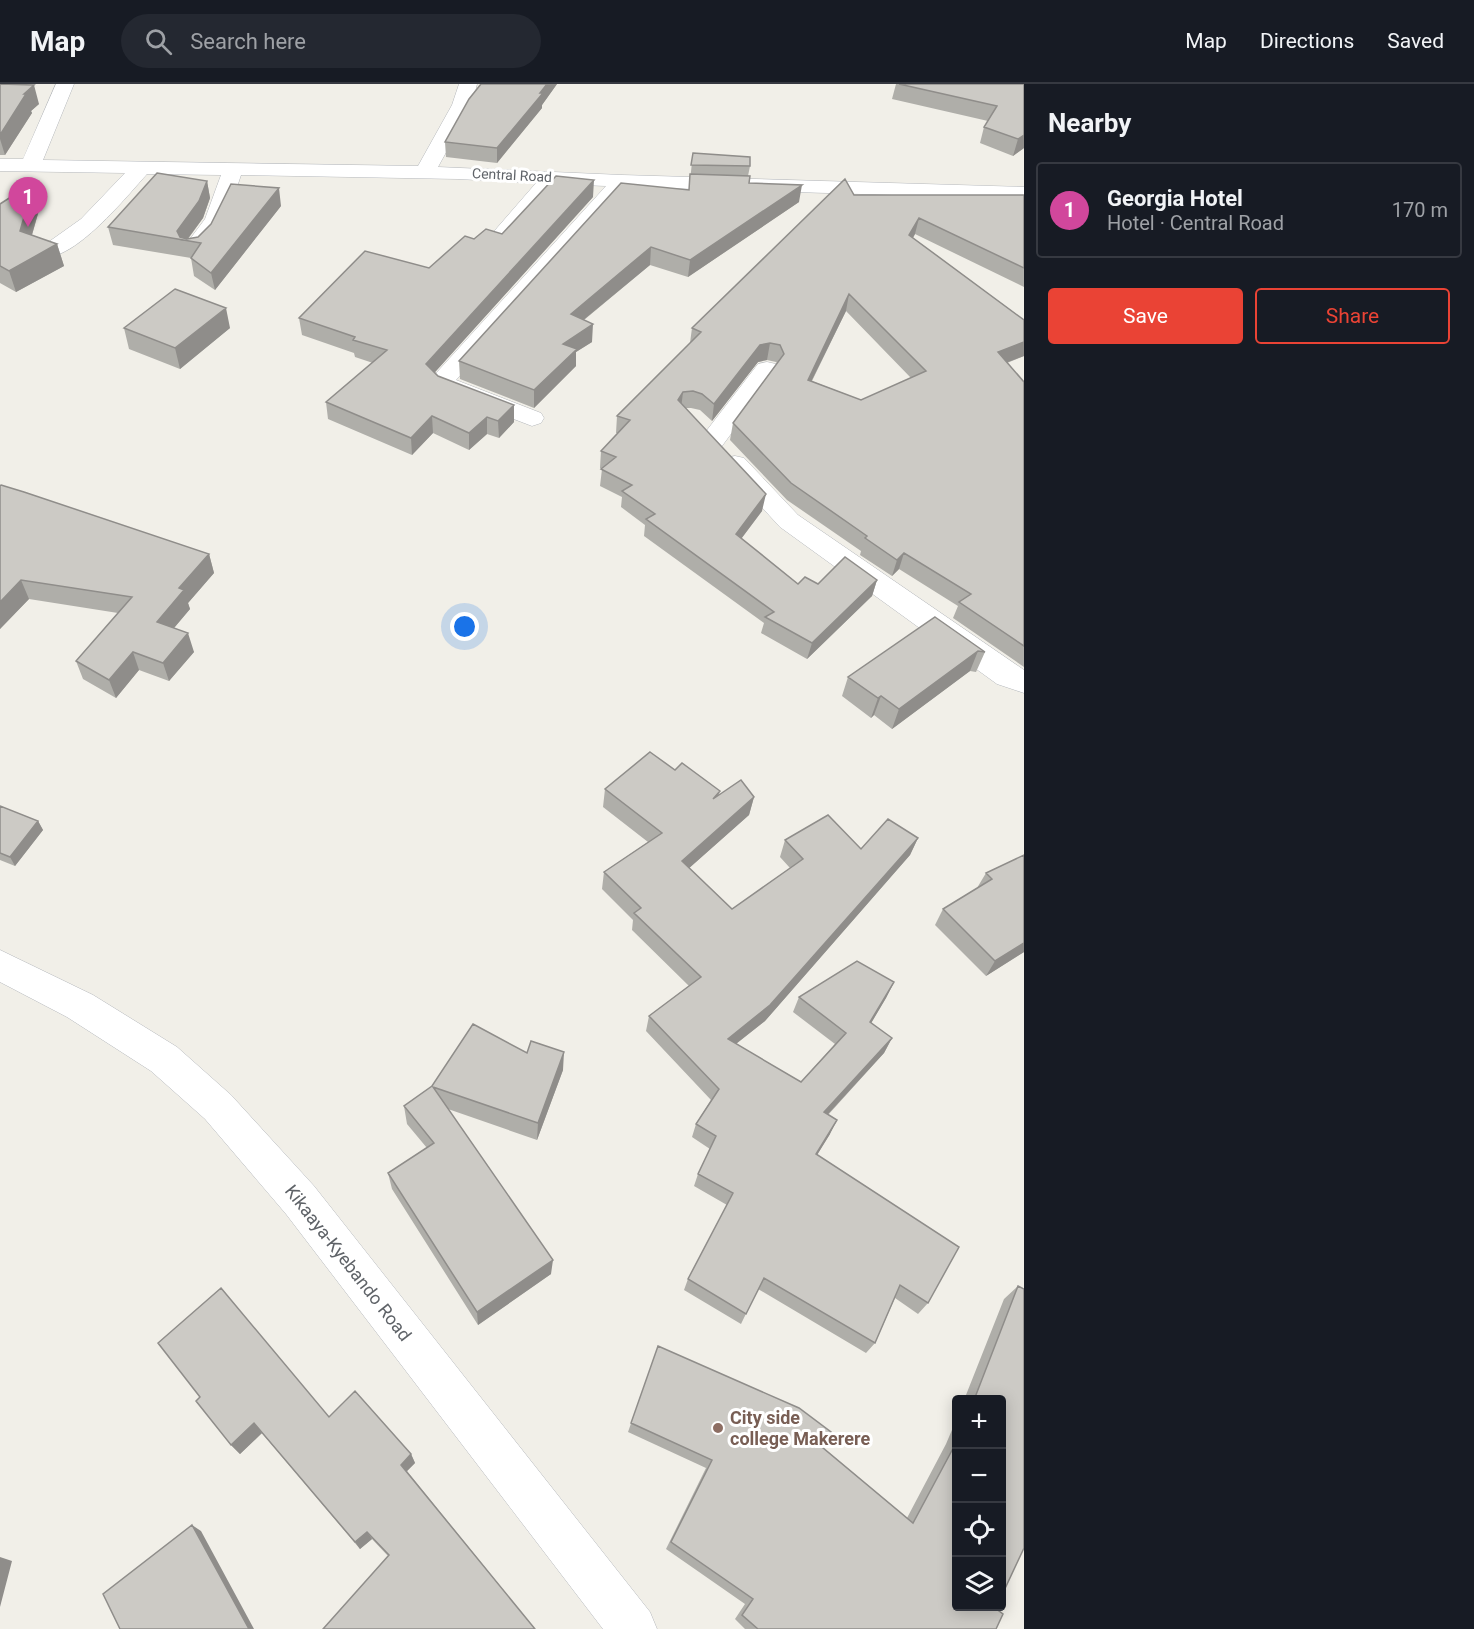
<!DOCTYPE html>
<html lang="en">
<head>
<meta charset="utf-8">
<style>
	body { margin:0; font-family:Roboto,sans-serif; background:#242831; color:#f1f3f6 }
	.controls { position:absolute; right:18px; bottom:18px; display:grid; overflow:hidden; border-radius:6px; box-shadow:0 3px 15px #0003 }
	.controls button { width:54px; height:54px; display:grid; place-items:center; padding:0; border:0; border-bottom:2px solid #363941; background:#171b24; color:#f1f3f6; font:30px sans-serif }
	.you { position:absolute; left:465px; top:543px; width:21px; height:21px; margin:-15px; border:4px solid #fff; border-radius:50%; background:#1a73e8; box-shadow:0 0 0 9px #1a73e833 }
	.badge { display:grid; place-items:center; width:39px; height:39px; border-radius:50%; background:#ea4335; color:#fff; font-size:20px; font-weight:700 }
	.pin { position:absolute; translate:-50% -50px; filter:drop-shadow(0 2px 3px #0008) }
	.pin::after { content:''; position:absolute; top:32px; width:21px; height:18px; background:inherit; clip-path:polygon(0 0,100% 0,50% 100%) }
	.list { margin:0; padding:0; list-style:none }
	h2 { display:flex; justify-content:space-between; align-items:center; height:78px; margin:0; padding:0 24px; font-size:26px }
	h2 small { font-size:20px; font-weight:400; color:#9ea1a6 }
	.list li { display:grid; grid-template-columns:39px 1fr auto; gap:18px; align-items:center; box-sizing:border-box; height:96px; margin:0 12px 12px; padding:0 12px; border:2px solid #363941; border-radius:6px }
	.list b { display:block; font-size:22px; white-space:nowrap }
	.list p { margin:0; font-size:20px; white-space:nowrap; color:#9ea1a6 }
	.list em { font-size:20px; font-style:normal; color:#9ea1a6 }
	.actions { display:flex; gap:12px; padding:18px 24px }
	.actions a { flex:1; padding:14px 0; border:2px solid #ea4335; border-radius:6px; text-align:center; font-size:21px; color:#ea4335 }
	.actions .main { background:#ea4335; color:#fff }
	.icon { flex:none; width:33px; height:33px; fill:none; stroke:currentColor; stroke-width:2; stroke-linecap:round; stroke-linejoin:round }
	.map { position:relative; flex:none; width:1024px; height:1545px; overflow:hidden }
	header { display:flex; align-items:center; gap:36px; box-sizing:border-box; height:84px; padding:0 30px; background:#171b24; border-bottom:2px solid #363941 }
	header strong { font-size:28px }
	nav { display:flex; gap:33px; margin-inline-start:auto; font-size:21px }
	.search { width:420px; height:54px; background:#242831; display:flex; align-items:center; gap:15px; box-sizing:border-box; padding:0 21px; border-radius:33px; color:#9ea1a6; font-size:22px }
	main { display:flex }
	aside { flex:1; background:#171b24 }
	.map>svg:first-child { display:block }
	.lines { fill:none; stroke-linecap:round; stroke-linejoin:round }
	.minor-casing { stroke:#b5b8bc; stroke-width:1 }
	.minor { fill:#fff; fill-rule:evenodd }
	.wall { fill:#afaea9; fill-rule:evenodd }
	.shaded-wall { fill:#8f8d8a }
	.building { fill:#cccac5; stroke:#8f8d8a; stroke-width:1.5; fill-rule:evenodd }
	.education-dot { fill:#8d6e63; stroke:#fff; stroke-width:2 }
	.labels { text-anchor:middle; stroke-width:6; stroke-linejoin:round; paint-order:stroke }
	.far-street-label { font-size:14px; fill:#5f6368; stroke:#fff }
	.near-street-label { font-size:18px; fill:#5f6368; stroke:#fff }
	.near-education-label { font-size:18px; font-weight:bold; fill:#785e54; stroke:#fff; text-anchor:start }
</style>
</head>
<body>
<header>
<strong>Map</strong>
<div class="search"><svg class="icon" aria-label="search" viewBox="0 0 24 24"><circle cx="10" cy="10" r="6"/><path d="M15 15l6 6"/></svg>Search here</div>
<nav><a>Map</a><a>Directions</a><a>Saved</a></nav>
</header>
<main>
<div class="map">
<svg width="1024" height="1545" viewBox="0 0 1024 1545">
	<rect width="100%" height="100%" fill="#f1efe8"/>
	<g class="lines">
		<defs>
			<path id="minor" d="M56,0h18l-31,76 375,6 34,-61 7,-21h18l-5,21 -34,62 184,8 402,12v12l-396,-12 -172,193 85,33 3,5 -3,5 -9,3 -92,-35 -11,-10 177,-195 -48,-2 -49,57 -8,1 -8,-1 -3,-5 46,-53 -78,-4 -217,-4 -15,45 -20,28 -8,2 -8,-2 -3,-5 18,-24 16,-44 -74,-1c-19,21 -74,89 -104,82l-3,-5 3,-5 38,-27 44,-46 -125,-2v-12h23z
				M767,278l9,2 3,5 -57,77 -9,2 -9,-2 -4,-6 4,-6 54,-70z
				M735,372l9,2 54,57 226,155v23l-27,-9 -217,-157 -58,-63 4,-6z
				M0,866l93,45 84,52 54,48 83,91 336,426 7,17h-54l-317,-415 -81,-95 -54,-48 -84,-54 -67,-35z"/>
		</defs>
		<use href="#minor" class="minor-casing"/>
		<use href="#minor" class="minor"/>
	</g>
	<path class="wall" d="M0,0l39,20 -8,7 1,2 -27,42h-5z
		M481,0h76l-15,21v3l-45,55 -51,-6 -1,-15z
		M896,0h128v64l-11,8 -33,-13 4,-16 4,-6 -96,-22z
		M693,69l57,13 -2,10 1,7 50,19 -111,75 -38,-12 -66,55 8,22 -16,10v14l-42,42 -74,-29 -1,-18 230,-171z
		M207,97l3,17 -7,20 -15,21 10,-2 83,-31 -66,84 -21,-14 -3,-18 -78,-13 -5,-18z
		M34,98l7,21 -9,32 25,9 7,22 -48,26 -16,-9v-79z
		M854,111h170v92l-109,-53 -2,4 111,82v36l-17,7 17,19v285l-71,-49 5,-12 -59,-37 -7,7 -32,-21 1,-4 -74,-51 -57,-60 3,-17 44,-60 -1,-1 -9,-2 -9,2 -46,59 -12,-11 -9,-2h-5l76,103 -21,28 57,45h20l59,-4 -5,16 -65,63 -46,-26 3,-10 -120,-87 1,-11 -24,-18 1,-10 -22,-11 2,-17 -2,-1 1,-17 17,-18h-2l1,-17 73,-73 2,-15zM846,227l65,67 -50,22 -49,-19z
		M593,113l-158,175 3,4 76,29v17l-15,16 -12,-4 -18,16 -36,-17 -21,22 -84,-36 -2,-17 47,-39 -18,-6 -1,-4 -52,-18 -3,-17 130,-50 45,-29 28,-5z
		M124,244h106l-50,41 -51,-20z
		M0,402l209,68 5,19 -26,30 2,6 -16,19 20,24 -25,29 -30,-11 -23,28 -33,-19 -7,-18 42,-48 -89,-14 -29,30z
		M935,533l50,35 -9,20 -6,-1 -78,58 -18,-14 -3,3 -29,-22 6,-19z
		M675,686l45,24 34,3 -5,18 -60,53 43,41 58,-41 -10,-11 5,-17 76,9 57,-11 -8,17 -145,166 -29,23 65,38 34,-38 -42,-32 6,-15 95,-15 -8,16 -15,25 21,15 -8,15 -56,62 2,19 -13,21 111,148 -10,11 -23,-16 -20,45 -9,10 -108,-64 -17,35 -57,-34 4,-11 39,-74 -33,-19 4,-12 12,-25 -18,-12 4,-13 15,-24 -65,-69 3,-15 40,-30 -57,-56 1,-10 -31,-31 2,-17 44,-30 -45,-35 2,-18z
		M0,722l38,15 5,9 -28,36 -15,-6z
		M1024,771v97l-38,24 -51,-51 8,-16 34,-21 9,-15z
		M527,969l36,17 -26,70 -89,-31 103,165 -73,51 -86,-136 -4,-16 39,-25 -20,-24 -3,-18 28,-20z
		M1018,1202l-16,114h-38l40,-101z
		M658,1262l164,101 85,71 39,-74 11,-26v188l38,2 1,21h-251l-10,-10 10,-15 -79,-55 40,-81 -78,-36z
		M196,1317l133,16 82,37 4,9 -8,8 128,158 -147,-73 -16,-17 -12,10 -98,-116 -22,21 -9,-9z"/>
	<path class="shaded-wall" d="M547,0h10l-15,21v3l-45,55v-15z
		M34,1l5,19 -8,7 1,2 -27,42 -5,-16v-4l24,-41z
		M1024,51v13l-11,8 5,-17z
		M594,96l-1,17 -166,184 -1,-17z
		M207,97l3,17 -7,20 -17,23 -7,-1 -2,-9z
		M34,98l7,21 -14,49 -7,-21z
		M802,101l-3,17 -111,75 2,-17z
		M279,104l2,18 -66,84 -4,-17z
		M919,134l-4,16 -10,17 4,-16z
		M57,160l7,22 -48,26 -7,-21z
		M651,163l-1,18 -80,66 1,-17z
		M849,210l-3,17 -42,85 4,-16z
		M226,224l4,20 -50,41 -5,-21z
		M593,240l-1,18 -16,10v14l-42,42v-18l29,-46z
		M1024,258v14l-32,12 6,-16z
		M770,259l-3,17 -9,2 -46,59 2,-17 46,-59z
		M683,308l-2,17 -3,-9z
		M514,321v17l-15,16 -1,-17z
		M432,332l1,17 -21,22 -1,-17z
		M487,333v17l-18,16v-17z
		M766,410l-4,17 -30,40 4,-17z
		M904,469l-5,16 -7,7 5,-16z
		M209,470l5,19 -26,30 2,6 -27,32 -6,-19 22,-34z
		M21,496l8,19 -29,30v-27z
		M877,496l-5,16 -65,63 5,-16z
		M188,549l6,19 -25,29 -6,-18z
		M978,567l-8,20 -78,58 7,-20z
		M133,568l6,18 -23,28 -7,-18z
		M881,612l-7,19 -3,3 7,-20z
		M754,713l-5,18 -71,63 4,-17z
		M38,737l5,9 -28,36 -5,-9z
		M918,754l-8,17 -145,166 -42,33 5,-15z
		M1024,859v9l-38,24 9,-15z
		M894,898l-8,16 -23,39 7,-15z
		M892,954l-8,15 -67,73 7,-14z
		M564,968l-1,18 -26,70 1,-17z
		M837,1036l-7,14 -21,34 7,-14z
		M553,1176l-2,14 -73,51 -1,-13z
		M254,1339l8,10 -22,21 -9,-9z
		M411,1370l4,9 -10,10 -4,-8z
		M192,1441l9,6 53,98h-5z
		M367,1448l5,7 -12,10 -5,-7z
		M0,1473l12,4 -12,46z"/>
	<path class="building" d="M0,0l34,1 -10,9h2l-26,41z
		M481,0h66l-7,9h3l-46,55 -52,-6 24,-43z
		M899,0h125v51l-6,4 -34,-12 13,-21z
		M693,69l57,4v9l-59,-1z
		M157,89l50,8 -8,20 -22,30 3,6 7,2 11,-2 13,-13 20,-40 48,4 -68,85 -20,-15 10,-15 -93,-16z
		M690,90l60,2 -1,7 53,2 -112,75 -39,-13 -80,67 22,10 -30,20 14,5 -43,41 -75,-29 162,-178 68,7z
		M556,92l38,4 -168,184 12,12 76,29 -16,16 -11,-4 -18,16 -37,-17 -21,22 -85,-36 61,-52 -34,-10 2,-3 -56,-19 66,-67 64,17 36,-32 9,3 12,-10 16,5z
		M845,95l9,16h170v73l-105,-50 -10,17 115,85v22l-26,10 26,30v264l-65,-44 12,-8 -67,-41 -7,7 -32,-22 2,-2 -76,-53 -58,-60 51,-69 -4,-9 -10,-2 -10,2 -46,59 -12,-10 -9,-3 -10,1 -5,8 88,94 -30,40 62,50 7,-7 13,7 27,-27 32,23 -65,63 -47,-26 9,-5 -128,-93 9,-5 -33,-23 10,-6 -31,-16 15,-12 -15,-6 29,-31 -13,-4 84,-84 -9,-4zM849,210l77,77 -65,29 -53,-20z
		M34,98l-14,49 37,13 -48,27 -9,-5v-62z
		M175,205l51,19 -51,40 -51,-20z
		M1,401l23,7 185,62 -30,34 5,2 -27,32 31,11 -25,30 -30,-11 -24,28 -33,-19 56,-64 -111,-17 -21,22v-116z
		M935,533l50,35 -7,-1 -79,58 -18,-13 -3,2 -30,-21z
		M650,668l25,18 7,-7 38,28 -7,8 28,-19 13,17 -72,64 50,48 71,-50 -18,-19 43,-25 33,34 27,-30 30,19 -148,167 -42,34 73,43 45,-49 -47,-36 58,-36 37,21 -24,40 22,16 -68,74 13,8 -21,34 143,93 -31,56 -28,-18 -25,58 -111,-65 -18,36 -58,-35 45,-86 -35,-19 18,-38 -20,-12 23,-35 -70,-73 52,-39 -67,-64 7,-5 -37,-36 58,-39 -57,-44z
		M0,722l38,15 -28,36 -10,-4z
		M1024,771v88l-29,18 -52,-52 49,-30 -6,-6z
		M473,940l54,29 4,-12 33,11 -26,71 -105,-36 120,173 -76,52 -89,-139 46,-30 -30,-37 28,-20z
		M1018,1202l6,3v259l-22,47v-195h-28z
		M221,1204l108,129 26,-26 56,63 -10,11 134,164h-212l66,-74 -22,-23 -12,10 -101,-119 -23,22 -35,-44 4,-4 -42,-54z
		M658,1262l141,62 32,24 -9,15 91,76 44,-82v165h39l-1,2 8,6 -7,15h-238l-16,-14 11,-16 -82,-57 41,-82 -81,-37z
		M192,1441l57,104h-129l-17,-35z"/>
	<circle class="education-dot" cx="718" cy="1344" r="6"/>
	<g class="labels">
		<g class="far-street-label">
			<text transform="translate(512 91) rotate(3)" y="5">Central Road</text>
		</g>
		<g class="near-street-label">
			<text transform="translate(348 1179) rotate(52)" y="6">Kikaaya-Kyebando Road</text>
		</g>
		<g class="near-education-label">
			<text x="730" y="1340">City side<tspan x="730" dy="21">college Makerere</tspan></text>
		</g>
	</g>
</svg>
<div class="controls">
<button>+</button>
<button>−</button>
<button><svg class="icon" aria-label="locate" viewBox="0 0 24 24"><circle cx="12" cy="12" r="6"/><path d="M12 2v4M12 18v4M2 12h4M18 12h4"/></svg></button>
<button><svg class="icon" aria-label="layers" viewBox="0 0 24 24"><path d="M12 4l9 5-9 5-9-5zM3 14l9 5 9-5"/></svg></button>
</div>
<div class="you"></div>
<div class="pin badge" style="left:28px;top:143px;background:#d1479c">1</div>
</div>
<aside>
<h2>Nearby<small></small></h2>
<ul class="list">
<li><span class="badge" style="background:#d1479c">1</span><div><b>Georgia Hotel</b><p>Hotel · Central Road</p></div><em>170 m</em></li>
</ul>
<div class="actions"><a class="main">Save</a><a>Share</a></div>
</aside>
</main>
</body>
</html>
